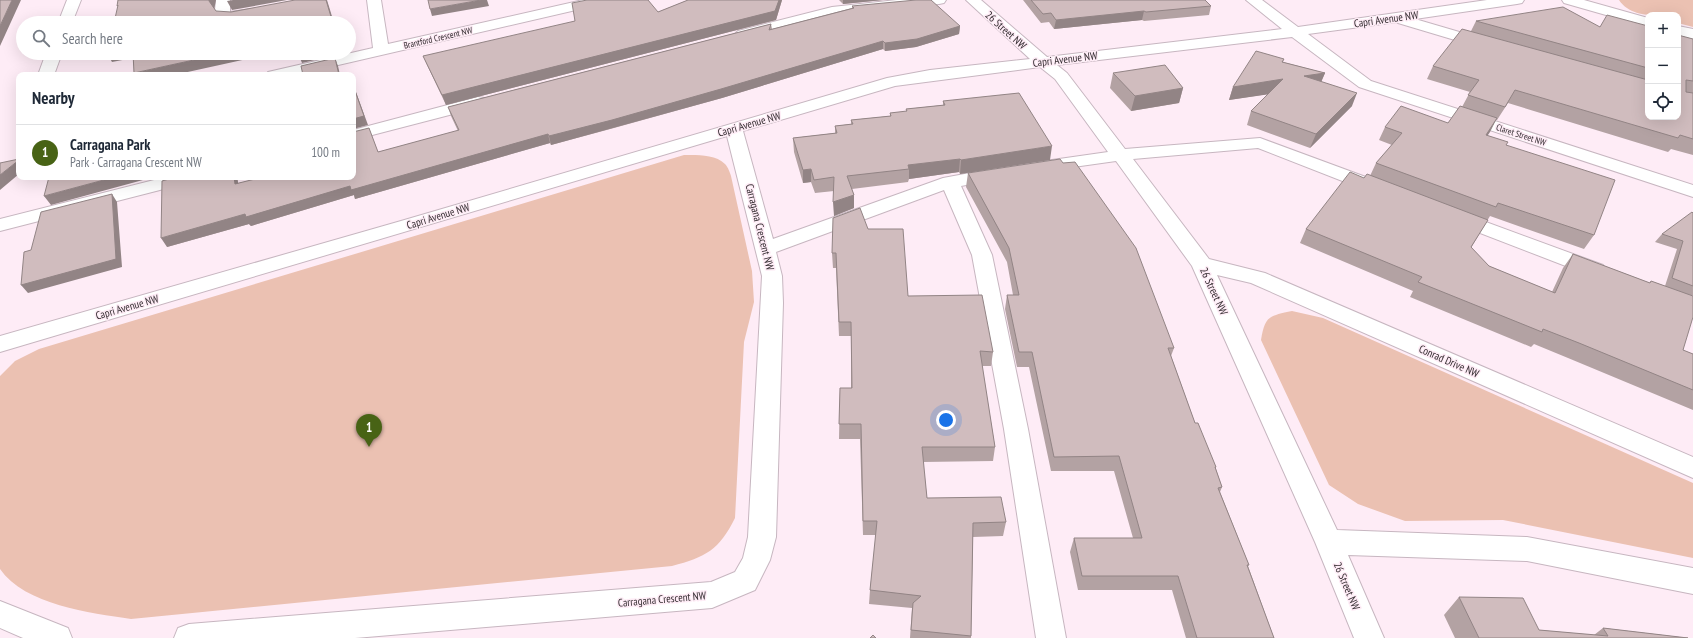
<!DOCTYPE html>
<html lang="en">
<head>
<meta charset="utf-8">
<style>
	body { margin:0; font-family:"PT Sans Narrow",sans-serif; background:#f2f2f3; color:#1f2937 }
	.controls { position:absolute; right:12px; top:12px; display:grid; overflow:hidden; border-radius:8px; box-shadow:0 4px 16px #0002 }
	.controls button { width:36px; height:36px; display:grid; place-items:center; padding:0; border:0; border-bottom:1px solid #e0e1e3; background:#fff; color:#1f2937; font:20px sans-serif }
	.you { position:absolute; left:946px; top:420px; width:14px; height:14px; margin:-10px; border:3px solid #fff; border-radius:50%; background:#1a73e8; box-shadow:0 0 0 6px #1a73e833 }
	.badge { display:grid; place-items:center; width:26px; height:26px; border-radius:50%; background:#486315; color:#fff; font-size:13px; font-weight:700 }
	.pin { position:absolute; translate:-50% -33px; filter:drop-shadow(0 1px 2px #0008) }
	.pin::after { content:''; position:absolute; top:21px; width:14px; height:12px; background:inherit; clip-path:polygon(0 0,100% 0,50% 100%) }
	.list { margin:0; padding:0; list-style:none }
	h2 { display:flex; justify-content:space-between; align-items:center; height:52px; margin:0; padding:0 16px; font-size:17px }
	h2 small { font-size:13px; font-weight:400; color:#747a83 }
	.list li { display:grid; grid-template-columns:26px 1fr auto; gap:12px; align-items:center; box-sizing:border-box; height:56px; padding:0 16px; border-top:1px solid #e0e1e3 }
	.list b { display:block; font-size:15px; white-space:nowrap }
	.list p { margin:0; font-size:13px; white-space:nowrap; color:#747a83 }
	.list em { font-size:13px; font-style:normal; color:#747a83 }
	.icon { flex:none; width:22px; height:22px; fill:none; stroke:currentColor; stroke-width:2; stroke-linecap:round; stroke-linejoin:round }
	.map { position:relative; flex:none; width:1693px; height:638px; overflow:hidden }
	.search { position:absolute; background:#fff; box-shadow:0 4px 16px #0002; left:16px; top:16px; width:340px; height:44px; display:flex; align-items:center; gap:10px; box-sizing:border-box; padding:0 14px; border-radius:22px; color:#747a83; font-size:15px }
	.panel { position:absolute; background:#fff; box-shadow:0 4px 16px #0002; left:16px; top:72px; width:340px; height:108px; border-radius:8px }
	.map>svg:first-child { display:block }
	.green { fill:#ebc1b2 }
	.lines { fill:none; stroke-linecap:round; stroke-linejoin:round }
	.minor-casing { stroke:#c7b6c0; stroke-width:2 }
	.minor { fill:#fff; fill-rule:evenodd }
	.wall { fill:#b3a2a3 }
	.shaded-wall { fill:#928485 }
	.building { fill:#d0bcbe; stroke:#928485 }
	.labels { text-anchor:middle; stroke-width:3; stroke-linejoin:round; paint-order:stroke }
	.far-street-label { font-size:9px; fill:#342d31; stroke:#feecf6 }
	.street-label { font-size:11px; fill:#342d31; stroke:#feecf6 }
</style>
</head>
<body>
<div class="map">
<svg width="1693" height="638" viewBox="0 0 1693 638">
	<rect width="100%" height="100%" fill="#feecf6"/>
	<path class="green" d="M1619,0h74v27l-15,-4v-8c-20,0 -46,4 -59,-15z
		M684,155c13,0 31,-1 41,9 3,3 5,9 6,12l21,95 2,31 -10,40 -9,176c-16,32 -29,39 -63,48l-541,53c-41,-6 -106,-14 -131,-50v-193l15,-15 24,-12z
		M1292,311l31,7 370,165v75l-190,-38 -98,1 -47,-17 -29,-19 -68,-145c4,-24 8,-24 31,-29z"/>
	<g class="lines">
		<defs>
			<path id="minor" d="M67,0h14l-9,23h-14z
				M216,0h14v12l21,-3 5,1 2,3 -2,3 -20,4 -15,-1 -6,-9z
				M367,0h14l7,44 195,-44h26l-2,3 -5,1 -307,71h-29l2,-3 105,-24z
				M897,0h49l-2,3 -5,1 -107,11 -89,24 -5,-2 -3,-3 3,-3 94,-24z
				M966,0h15l66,57 235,-28 -36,-29h16l36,27 189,-27h37l-2,3 -5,1 -102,15 75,22 3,3 -3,3 -5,2 -87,-26 -1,-1 -89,12 63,47 322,104v12l-334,-110 -67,-50 -235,28 10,8 58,76 135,-11 122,45 2,4 -2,4 -7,2 -7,-2 -110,-43 -125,11 76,100 56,14 428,184v21l-442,-195 -34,-8 120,255 190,7 166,31v26l-166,-33 -179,-6 36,83h-30l-39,-96 -123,-276 -76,-105 -71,10 -6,-1 -3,-4 3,-4 6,-1 63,-9 -53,-73 -15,-12 -145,19 -152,45 30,108 170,-61 54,-10 7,2 2,4 -2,4 -43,8 31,69 36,174 38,209h-30l-32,-209 -32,-174 -28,-65 -168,62 6,24 1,27 -7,234 -6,23 -15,30 -43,18 -357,30h-181l4,-10 11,-4 522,-42 24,-10 8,-14 5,-21 14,-261 -35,-140 -727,216v-16l401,-115 486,-143 43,-8 100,-11z
				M1562,0h22l64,18v9l-84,-24z
				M1678,26l15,3v10l-15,-4z
				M46,53h16l-8,22h-16z
				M478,97l6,1 2,4 -2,4 -131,34v-10z
				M166,177h31l-2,4 -195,50v-12z
				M1456,211l147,54 3,5 -3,5 -7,2 -7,-2 -140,-54 -3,-4 3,-4z
				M0,601l68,27 4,10h-49l-23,-10z"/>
		</defs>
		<use href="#minor" class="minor-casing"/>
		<use href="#minor" class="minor"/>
	</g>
	<path class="wall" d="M688,0h94l-6,20 -330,85 -19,-40 -4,-9 235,-44z
		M839,0h44l-40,4z
		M1023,0h182l6,6 -2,9 -65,6 -2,-1 -88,9 -5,-7 -8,1z
		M852,6l108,20 -1,8 -43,13 -31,4 -2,-2 -161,49 -108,30 -63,17 -1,-2 -195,56 -1,-4 -103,31 -2,-2 -82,23 9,-70h61l1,6 115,-6 16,-49 9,24 80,-21 -7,-15 -3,-9 323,-83 1,5 80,-21z
		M1476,21l124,6 48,-1v91l45,-78v116l-22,-6 -3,3 -160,-49 -11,17h-1l-9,15 19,10 88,90 -10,14 -94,-33 -19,32 18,18 63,26 11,-24 10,-14 77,29 1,-2 14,5 12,-37 -22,-7 7,-8 31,-21v82l-1,1 -9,54 10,4v56l-125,-52 -34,-14 -3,3 -121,-50 3,-6 -113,-48 6,-14 58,-51 6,-2 6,-13 16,-18 -13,-5 6,-13 63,-4 14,-16 8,-15 -43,-13 6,-13 38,-35z
		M1284,59l-1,3 42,11 -4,9 31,24 -42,42 -63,-23 4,-14 17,-17 -39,6 4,-13z
		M1113,73l70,15 -4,15 -48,8 -21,-23z
		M943,101l107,59 -90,14 -1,-2 -50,7 -1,3 -56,7 2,6v13l-20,8v-25l-19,2 -4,-11 -8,1 -9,-31 -1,-14 42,-5v-7l16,-2v-4l39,-4v-3l16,-1v-3l37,-4z
		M968,173l206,175 -3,8 24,67 21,44v2l6,18 -2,5 29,73 -1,1 26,72h-88l-14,-48h-94l-8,-38 4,-14h59l-19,-67h-63l-22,-104h-12l-12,-58 2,-14h6l-6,-33 -41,-75z
		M868,229l40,67 85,56 -2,14h-9l13,81 -2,14 -70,1 4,36 79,24 -3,14 -30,1 -2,101h-61l2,-30 -43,-4 1,-14 6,-55h-13l-3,-96h-21l1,-51h11v-52h-12l-3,-68h-3l-1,-15z
		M1459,597l80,33 55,5 9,-7 85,10h-233l-11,-23z"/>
	<path class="shaded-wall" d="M12,0h9l-21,46v-20z
		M209,0h7l-2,10 -5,-9z
		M233,0h54l-55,10 -5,-9z
		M326,0h1l7,23h-7z
		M481,0h6l2,6 -57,10 -2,-7z
		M779,0h3l-6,20 -330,85 -4,-10z
		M843,0h40l-40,4z
		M1144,11l-2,9 -88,9 2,-9z
		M960,26l-1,8 -43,13 -31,4v-8z
		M883,41v8l-161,49 -171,47 -2,-9z
		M107,53h29l2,4 -26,5z
		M226,53h48l-100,22h-39l-1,-2z
		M298,53h37l1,2 -34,8z
		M335,58l3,8 2,9h-1z
		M1325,73l-6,14 -15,-11z
		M1283,79l-5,14 -49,7 4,-13z
		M353,84l15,41 -15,4z
		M1183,88l-4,15 -48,8 4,-15z
		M1357,93l-5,13 -42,42 6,-14z
		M1497,118l-7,14 -11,16 7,-13z
		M548,134l2,9 -195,56 -1,-4 -103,31 -2,-2 -82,23 -6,-9 84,-24z
		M1052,146l-2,14 -90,14 1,-14z
		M960,159l-1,13 -50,7v-10l-1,-4z
		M19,160v14l-19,16v-15z
		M811,169v13l-8,1v-13z
		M115,177h39l-103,28 -7,-9z
		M234,177h3l3,16 -5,-9z
		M112,194l5,8 5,65 -94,26 -7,-8z
		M854,195v13l-20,8 -1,-14z"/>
	<path class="building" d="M0,0h12l-12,26z
		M118,0h91v1l7,10 15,1 64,-12h31l6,20 -6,2 1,1h-213l4,-18 -1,1z
		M428,0h53l-51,9z
		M587,0h61l10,12 30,-12h91l-4,11 -333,84 -19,-39 152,-35 -3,-18z
		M916,0h15l29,26 -43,13 -32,4 -2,-2 -162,48 -109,31 -63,16 -1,-2 -197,56 -1,-4 -104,31 -1,-3 -84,24 1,-57 14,-4h58l1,7 28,-7h90v-45l16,-4 9,24 81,-22 -11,-23 323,-83 -2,6 85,-22 -2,-2z
		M1031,0h174l6,6 -65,6 -2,-1 -88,9 -5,-7 -8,1z
		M1563,7l37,20 7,-12 41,11v42l-172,-47z
		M1462,29l186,51v37h30v-82l15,4v42l-7,-1v12l7,1v46l-13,-4 -2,3 -163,-48 -10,17 -37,-12 11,-15 -46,-14z
		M1256,51l28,8 -2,3 43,11 -21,3 53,17 -41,41 -65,-23 32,-32 -50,8z
		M133,53h93l-92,20z
		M335,58l4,17 9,-2 1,2h-46l-2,-9z
		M1165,65l18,23 -48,8 -22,-23z
		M353,85l11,31 -11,3z
		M1019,93l33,53 -91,14 -1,-1 -52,6 1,4 -62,7 7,19 -21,7 1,-25 -20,3 -3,-11 -8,1 -10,-32 44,-5 -2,-7 18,-2 -2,-4 40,-4 -1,-3 17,-2 -1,-2 39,-4 -2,-4z
		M1401,106l47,17 12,-17 37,12 -11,17 22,7 -2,3 109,35 -21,55 -96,-32 -2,4 -120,-44 26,-30 -17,-6z
		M19,159v1l-19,15v-12z
		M1060,159l3,4 12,-1 61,86 38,100h-6l27,75h3l18,44h-1l7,20 -4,1 31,77h-2l27,73h-77l-19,-62h-96l-8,-38h68l-23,-82 -65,1 -22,-105h-13l-12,-57h12l-10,-47 -41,-75z
		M1350,172l14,6 3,-4 121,46 -17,27 18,19 66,27 18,-39 77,29 1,-2 42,15v21l-10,33 10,4v36l-114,-47 -36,-14 -1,3 -124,-50 4,-5 -116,-48z
		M49,177h66l-71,19z
		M112,194l4,65 -95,26 3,-33 7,-2 10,-38z
		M860,208l8,21h35l5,67 74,-1 11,57 -13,-1 15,96h-73l5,51 74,-1 5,25 -33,1 -2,113 -60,-6 2,-27 8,-7 -51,-6 7,-69h-14l-2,-97h-22l1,-36h12l-1,-66h-12l-3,-69h-4l1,-35z
		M1692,212l1,1v73l-21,-8 11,-37 -21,-7z
		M1459,597l64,1 16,32 69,6 -5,-8 85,10h-209z
		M873,635l3,3h-6z"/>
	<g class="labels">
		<g class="far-street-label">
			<text transform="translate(438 38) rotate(-13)" y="3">Brantford Crescent NW</text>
			<text transform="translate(1521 135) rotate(18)" y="3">Claret Street NW</text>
		</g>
		<g class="street-label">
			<text transform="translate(1386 19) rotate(-8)" y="4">Capri Avenue NW</text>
			<text transform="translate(1006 30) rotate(42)" y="4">26 Street NW</text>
			<text transform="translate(1065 59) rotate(-7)" y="4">Capri Avenue NW</text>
			<text transform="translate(749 124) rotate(-16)" y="4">Capri Avenue NW</text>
			<text transform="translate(438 216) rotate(-17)" y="4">Capri Avenue NW</text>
			<text transform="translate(760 227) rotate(76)" y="4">Carragana Crescent NW</text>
			<text transform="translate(1214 291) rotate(65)" y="4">26 Street NW</text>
			<text transform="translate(127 307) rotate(-16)" y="4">Capri Avenue NW</text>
			<text transform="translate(1449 361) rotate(24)" y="4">Conrad Drive NW</text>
			<text transform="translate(1347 586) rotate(67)" y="4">26 Street NW</text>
			<text transform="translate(662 599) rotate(-5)" y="4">Carragana Crescent NW</text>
		</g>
	</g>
</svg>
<div class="controls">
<button>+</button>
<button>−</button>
<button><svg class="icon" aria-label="locate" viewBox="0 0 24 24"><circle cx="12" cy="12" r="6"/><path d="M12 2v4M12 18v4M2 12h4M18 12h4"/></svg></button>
</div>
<div class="you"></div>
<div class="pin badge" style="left:369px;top:447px">1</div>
<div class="search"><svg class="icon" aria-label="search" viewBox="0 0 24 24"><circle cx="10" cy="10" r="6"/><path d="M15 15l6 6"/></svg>Search here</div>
<section class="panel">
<h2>Nearby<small></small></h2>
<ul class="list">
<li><span class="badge">1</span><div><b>Carragana Park</b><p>Park · Carragana Crescent NW</p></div><em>100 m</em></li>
</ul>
</section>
</div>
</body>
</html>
